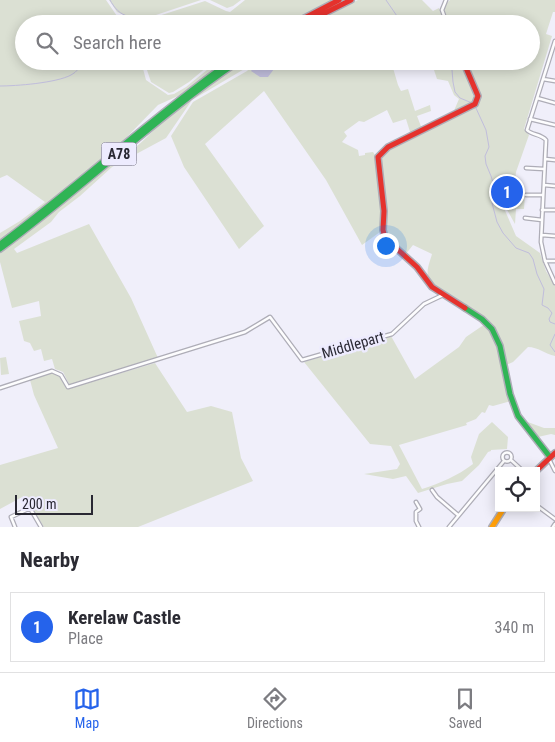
<!DOCTYPE html>
<html lang="en">
<head>
<meta charset="utf-8">
<style>
	body { margin:0; font-family:"Roboto Condensed",sans-serif; background:#f2f2f3; color:#2b2b33 }
	.controls { position:absolute; right:15px; bottom:15px; display:grid; overflow:hidden; border-radius:0px; box-shadow:0 2px 12px #0003 }
	.controls button { width:45px; height:45px; display:grid; place-items:center; padding:0; border:0; border-bottom:1px solid #e1e1e2; background:#fff; color:#2b2b33; font:25px sans-serif }
	.scale { position:absolute; left:15px; bottom:12px; width:78px; box-sizing:border-box; padding-left:5px; border:2px solid #292833; border-top:0; font-size:14px; line-height:18px; white-space:nowrap; color:#292833; -webkit-text-stroke:4px #edebfe; paint-order:stroke }
	.you { position:absolute; left:385px; top:245px; width:18px; height:18px; margin:-12px; border:4px solid #fff; border-radius:50%; background:#1a73e8; box-shadow:0 0 0 8px #1a73e833 }
	.badge { display:grid; place-items:center; width:32px; height:32px; border-radius:50%; background:#2563eb; color:#fff; font-size:16px; font-weight:700 }
	.pin { position:absolute; translate:-50% -50%; border:2px solid #fff; box-shadow:0 1px 5px #0006 }
	.list { margin:0; padding:0; list-style:none }
	h2 { display:flex; justify-content:space-between; align-items:center; height:65px; margin:0; padding:0 20px; font-size:21px }
	h2 small { font-size:16px; font-weight:400; color:#7c7c81 }
	.list li { display:grid; grid-template-columns:32px 1fr auto; gap:15px; align-items:center; box-sizing:border-box; height:70px; margin:0 10px 10px; padding:0 10px; border:1px solid #e1e1e2; border-radius:0px }
	.list b { display:block; font-size:19px; white-space:nowrap }
	.list p { margin:0; font-size:16px; white-space:nowrap; color:#7c7c81 }
	.list em { font-size:16px; font-style:normal; color:#7c7c81 }
	.icon { flex:none; width:28px; height:28px; fill:none; stroke:currentColor; stroke-width:2; stroke-linecap:round; stroke-linejoin:round }
	.map { position:relative; flex:none; width:555px; height:527px; overflow:hidden }
	.search { position:absolute; background:#fff; box-shadow:0 2px 12px #0003; left:15px; right:15px; top:15px; height:55px; display:flex; align-items:center; gap:12px; box-sizing:border-box; padding:0 18px; border-radius:28px; color:#7c7c81; font-size:19px }
	.sheet { height:145px; background:#fff }
	nav { display:flex; justify-content:space-around; align-items:center; box-sizing:border-box; height:70px; border-top:1px solid #e1e1e2; background:#fff; font-size:14px; color:#7c7c81 }
	nav a { display:grid; justify-items:center; gap:2px }
	nav .on { color:#2563eb }
	.map>svg:first-child { display:block }
	.green { fill:#dbe0d3 }
	.water { fill:#c0bddc }
	.lines { fill:none; stroke-linecap:round; stroke-linejoin:round }
	.stream { stroke:#c0bddc; stroke-width:1 }
	.street-casing { stroke:#aeadb7; stroke-width:5 }
	.fast-casing { stroke:#aeadb7; stroke-width:8 }
	.slow-casing { stroke:#aeadb7; stroke-width:8 }
	.jam-casing { stroke:#aeadb7; stroke-width:8 }
	.street { stroke:#fdfdfe; stroke-width:2.5 }
	.fast { stroke:#30b455; stroke-width:5 }
	.slow { stroke:#ff9f0a; stroke-width:5 }
	.jam { stroke:#e5322d; stroke-width:5 }
	.labels { text-anchor:middle; stroke-width:5; stroke-linejoin:round; paint-order:stroke }
	.shield { fill:#edebfe; stroke:#646270; stroke-width:1 }
	.shield-label { font-size:14px; font-weight:bold; fill:#292833 }
	.street-label { font-size:15px; fill:#292833; stroke:#edebfe }
</style>
</head>
<body>
<div class="map">
<svg width="555" height="527" viewBox="0 0 555 527">
	<rect width="100%" height="100%" fill="#f0effa"/>
	<path class="green" d="M0,0h106l11,16 20,8h-113v37h117l5,19 22,15 6,-1 12,-7 32,-26h8l-48,35 -20,9 -37,38 -45,39 -76,58v-7l20,-12 25,-19 -38,-27 -7,3z
		M109,0h92l-63,21 -21,-9z
		M210,0h31l-8,6 -6,2z
		M245,0h88l-46,24 -147,-1 3,-2 62,-20 21,10 4,1z
		M358,0h64l11,11 6,-3 6,16h-137z
		M450,0h105v12h-2l-7,22 6,2 -28,93 5,6 -13,37 -2,16 -3,-1v-3h-7l-3,6 1,7 7,2 4,-3 1,-3 11,1 -1,15h-8l-1,15 -18,-32 19,44 24,17 6,18 9,15v70c-10,-2 -17,-9 -27,-9l-15,15 -7,3c-2,-10 -4,-21 -9,-30 -13,-26 -46,-35 -67,-53 -5,-10 -1,-17 2,-28l-19,-9 -8,10 -17,-15 -4,-7 2,-28 -6,-47 3,-5 95,-48 2,-6v-4l-16,-34h67v-37h-83c-3,-10 -7,-17 2,-24z
		M144,61h70l-25,21 -16,10 -4,1 -18,-11z
		M247,61h144l7,24 3,6 7,-2 7,22 15,-6 1,6 -14,5 5,13 -11,6 -5,-16 -13,4 -6,-13 -23,12 -5,-1 -15,11 3,4 -5,6 16,8 1,6 6,-1v-2l8,-1 2,3 6,47 -1,30 -18,13 -36,-65 -62,-89 -59,53 59,82 -25,23 -55,-82 -13,-31 22,-34 54,-31 2,-2z
		M431,61h30c5,12 16,30 12,43l-20,9 6,-14 -5,-4 -6,-14 -11,-2z
		M244,62l2,6 -54,32 -26,38 -54,29 -32,29 -21,16 -8,10 -37,27 3,4 72,-29 42,74 27,60 -86,27 -3,-1 -6,-12 -8,-3 -3,-10 -8,2 -3,-12 -7,2 -4,-8 -6,-2 -5,-20 22,-5 -2,-15 -27,7 -12,-46v-10l42,-31 75,-62c24,-11 38,-33 58,-49 21,-19 45,-34 69,-48z
		M485,324l7,8 4,8 15,61 -18,5 -4,-1 -4,8 -3,-1 -6,7 -10,4 1,2 -68,20 23,44c19,-6 35,-13 51,-25l-2,-7 8,-23 13,-12 16,15 -1,12 -16,1v1l-3,1 -9,13 -17,16 -15,3 -29,9 -12,-17 -13,3 -29,-5 33,-5 3,-5 -9,-18 -21,-2 -66,-82 87,-26 24,43 44,-32 7,-10z
		M6,357l3,17 -8,1 -1,-17z
		M155,363l32,49 24,-6 21,6 9,46 12,23 -115,46h-94l-20,-31 -24,13v-44l58,-17 -24,-53 -4,-15c21,-9 25,-14 38,9z
		M525,421l19,7h11v7l-4,-1 -13,3z"/>
	<path class="water" d="M257,62h4l12,4 1,3 -6,8h-8l-9,-6z"/>
	<g class="lines">
		<path class="stream" d="M110,0c9,16 14,14 29,21
			M386,0l13,19
			M141,23l1,1
			M180,24c14,-8 16,-9 30,0
			M391,24c9,-6 15,-4 25,0
			M268,61l12,3
			M446,61l6,9 1,12 2,10 5,6 12,5
			M282,64l22,5 18,-5 21,-3
			M0,86c16,0 56,-3 71,-11 6,-3 9,-8 13,-14
			M475,106l11,24 3,17 -4,9 1,8 5,12 4,13 -3,14 5,19 6,11 13,15 13,5 4,6 4,15 7,15 -2,16 6,3 4,5 -3,6 1,3 5,2
			M555,334l-5,11 5,7"/>
		<defs>
			<path id="street" d="M446,0l-4,10 5,14
				M555,41l-28,89c4,5 14,4 19,10l-5,102 4,19 10,22
				M543,79l12,2
				M537,98l18,5
				M530,119l25,6
				M545,159l10,1
				M526,168l18,1
				M544,185l11,1
				M526,195h17
				M542,210h13
				M525,218l17,2
				M542,235l13,1
				M545,261h10
				M0,388l52,-17 9,4 7,12 177,-55 25,-15 32,43 90,-26 32,-30 19,-9
				M502.5 457a4.5 4.5 0 1 1 9 0a4.5 4.5 0 1 1-9 0Z
				M549,459l6,12
				M511,460l12,11
				M432,490l5,7 21,18
				M416,502l4,7 -4,3v9l3,6
				M536,505l19,14
				M15,527l-4,-10 19,-9 11,19
				M449,527l55,-66
				M553,527l2,-3"/>
			<path id="fast" d="M0,244c79,-59 151,-126 231,-183
				M0,249c82,-60 155,-131 239,-188
				M465,308l17,11 10,10 8,17 10,48 8,22 32,41"/>
			<path id="slow" d="M492,527l12,-19"/>
			<path id="jam" d="M293,24l46,-24
				M303,24l48,-24
				M463,61l15,35 -3,8 -87,43 -10,10 6,54 -1,19 2,8 32,29 15,20 33,21
				M536,471l19,-18"/>
		</defs>
		<use href="#street" class="street-casing"/>
		<use href="#fast" class="fast-casing"/>
		<use href="#slow" class="slow-casing"/>
		<use href="#jam" class="jam-casing"/>
		<use href="#street" class="street"/>
		<use href="#fast" class="fast"/>
		<use href="#slow" class="slow"/>
		<use href="#jam" class="jam"/>
	</g>
	<g class="labels">
		<rect class="shield" x="101.5" y="142.5" width="35" height="23" rx="4"/>
		<g class="shield-label">
			<text x="119" y="159">A78</text>
		</g>
		<g class="street-label">
			<text transform="translate(353 345) rotate(-16)" y="5">Middlepart</text>
		</g>
	</g>
</svg>
<div class="controls">
<button><svg class="icon" aria-label="locate" viewBox="0 0 24 24"><circle cx="12" cy="12" r="6"/><path d="M12 2v4M12 18v4M2 12h4M18 12h4"/></svg></button>
</div>
<div class="scale">200 m</div>
<div class="you"></div>
<div class="pin badge" style="left:507px;top:192px">1</div>
<div class="search"><svg class="icon" aria-label="search" viewBox="0 0 24 24"><circle cx="10" cy="10" r="6"/><path d="M15 15l6 6"/></svg>Search here</div>
</div>
<section class="sheet">
<h2>Nearby<small></small></h2>
<ul class="list">
<li><span class="badge">1</span><div><b>Kerelaw Castle</b><p>Place</p></div><em>340 m</em></li>
</ul>
</section>
<nav>
<a class="on"><svg class="icon" aria-label="map" viewBox="0 0 24 24"><path d="M3 6l6-2 6 2 6-2v14l-6 2-6-2-6 2zM9 4v14M15 6v14"/></svg>Map</a>
<a><svg class="icon" aria-label="directions" viewBox="0 0 24 24"><path d="M12 3l9 9-9 9-9-9zM9 14v-3h6M13 9l2 2-2 2"/></svg>Directions</a>
<a><svg class="icon" aria-label="saved" viewBox="0 0 24 24"><path d="M7 4h10v16l-5-4-5 4z"/></svg>Saved</a>
</nav>
</body>
</html>
